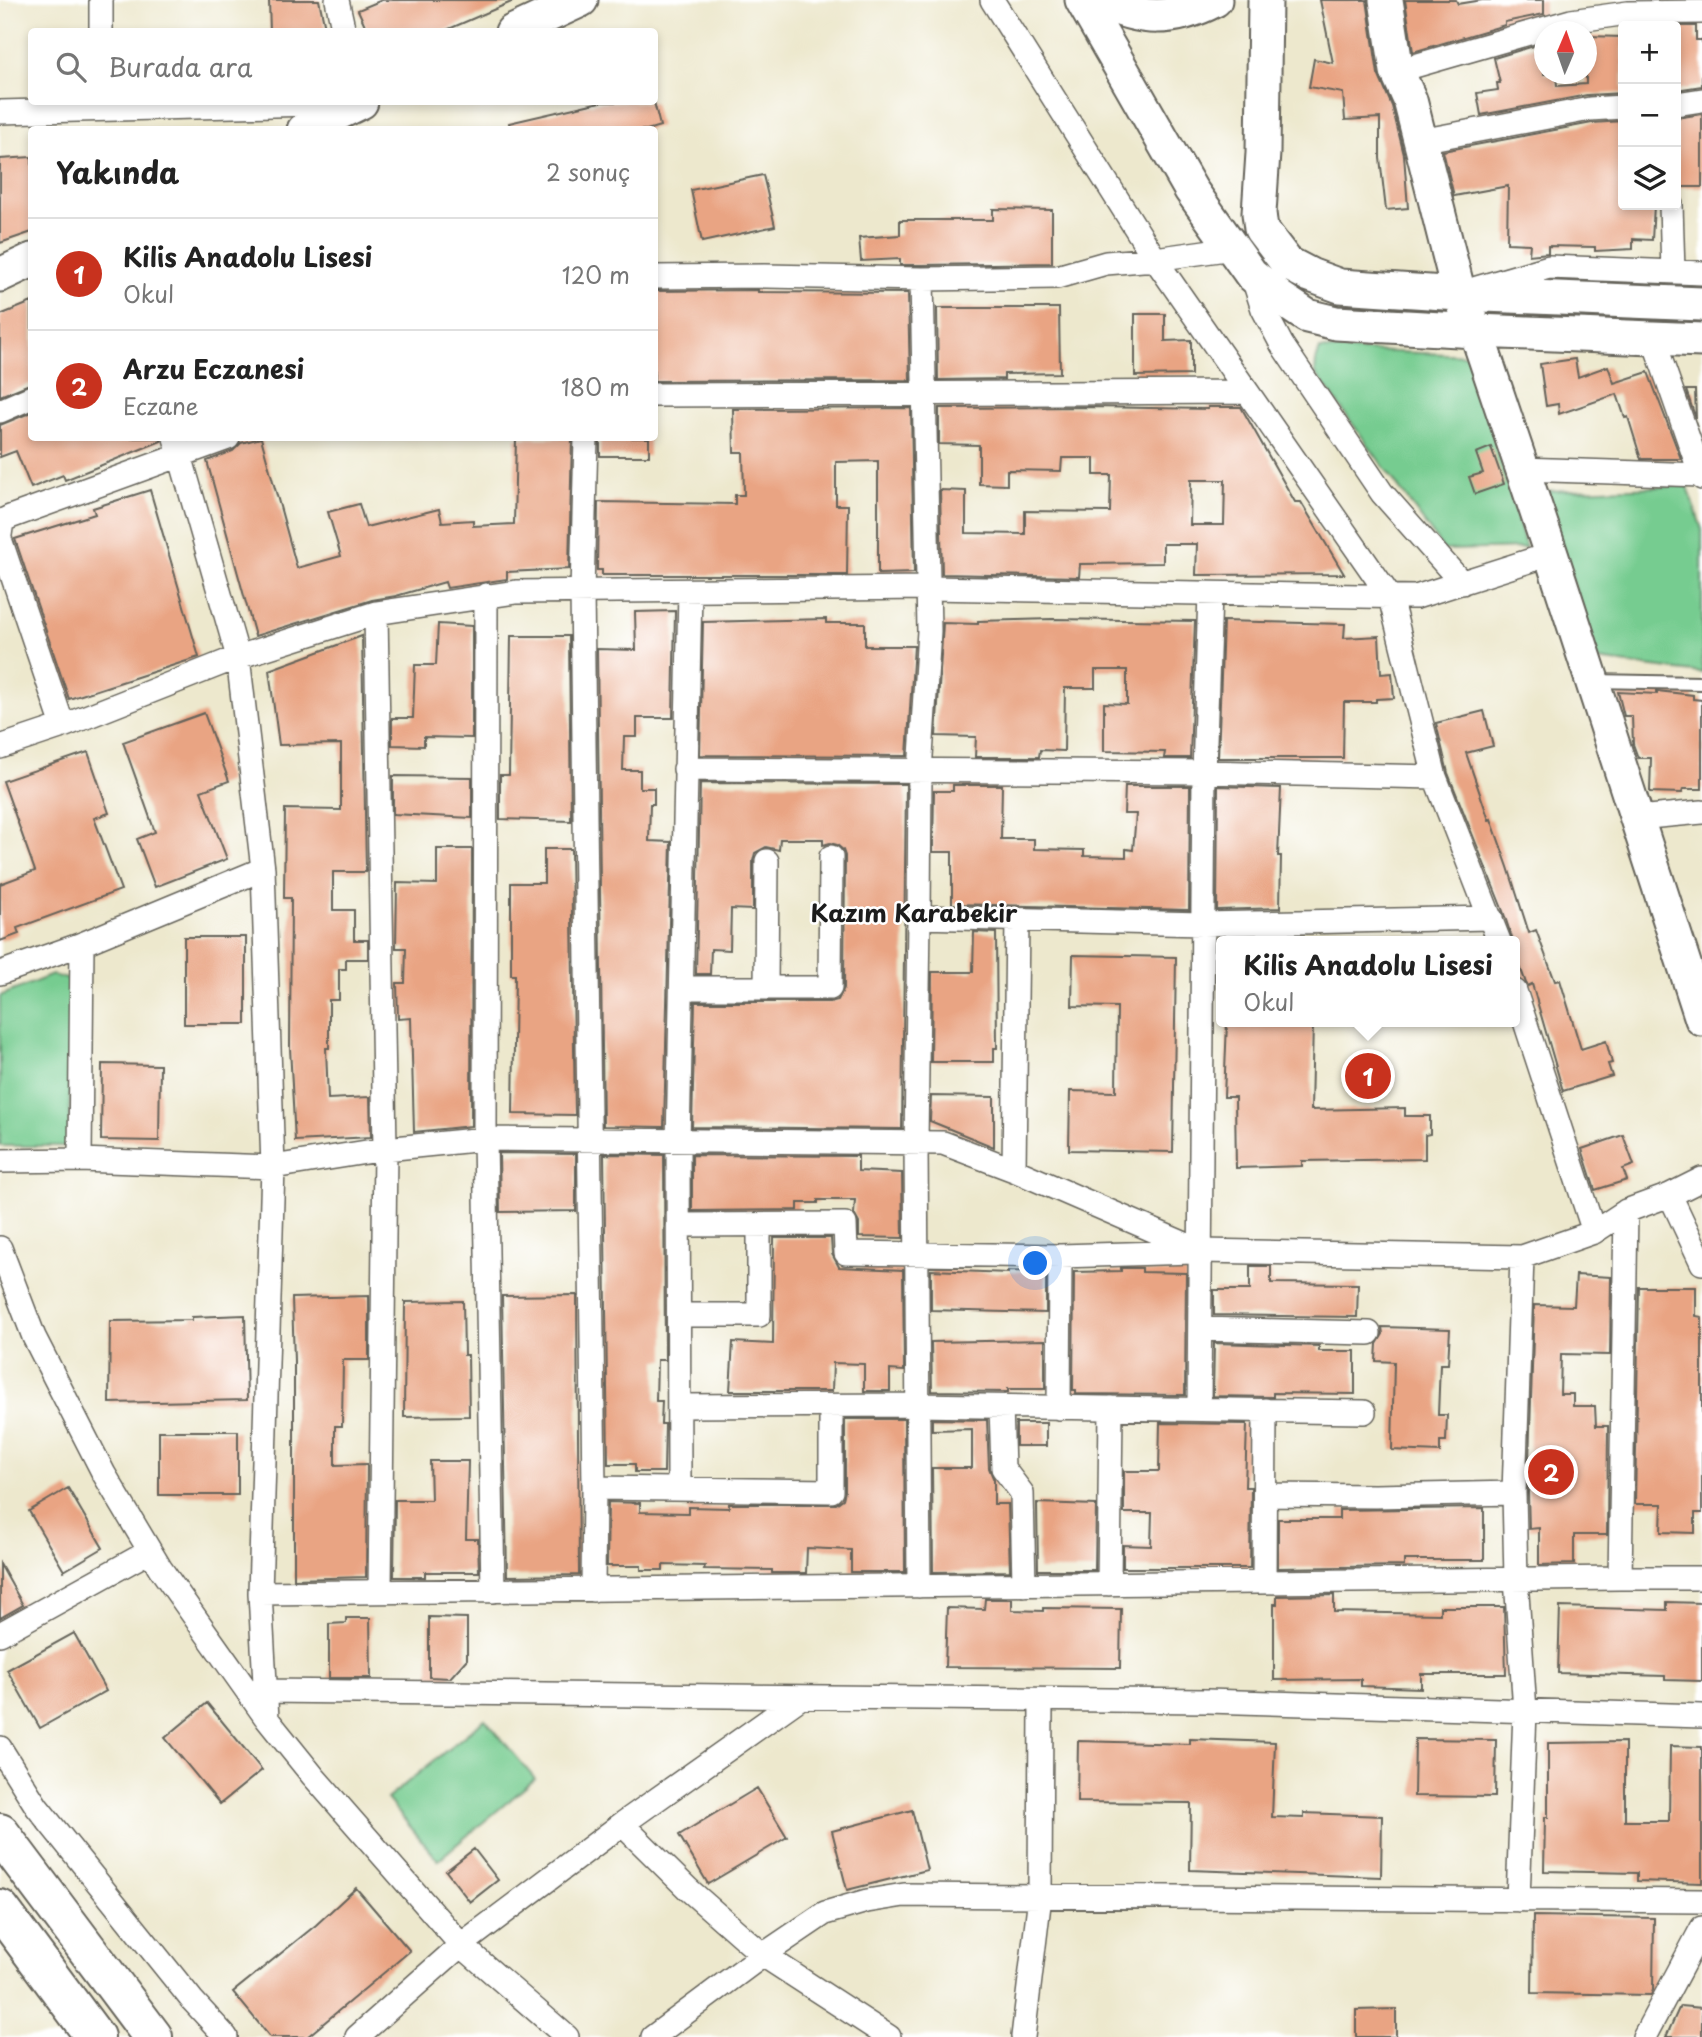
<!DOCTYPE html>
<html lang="tr">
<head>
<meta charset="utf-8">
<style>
	body { margin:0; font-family:"Playpen Sans",sans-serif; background:#f6f6f6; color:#222 }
	.controls { position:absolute; right:21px; top:21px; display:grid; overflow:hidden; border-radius:7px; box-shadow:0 4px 10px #0003 }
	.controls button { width:63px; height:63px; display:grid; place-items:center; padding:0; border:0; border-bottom:2px solid #e0e0e0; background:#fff; color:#222; font:35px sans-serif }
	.compass { position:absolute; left:1534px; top:21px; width:63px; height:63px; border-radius:50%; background:#fff; box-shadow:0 4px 10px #0003; rotate:2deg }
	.you { position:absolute; left:1036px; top:1264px; width:24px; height:24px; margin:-18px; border:5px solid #fff; border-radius:50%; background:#1a73e8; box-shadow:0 0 0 10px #1a73e833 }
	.badge { display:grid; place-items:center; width:46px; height:46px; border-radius:50%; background:#c8321e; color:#fff; font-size:23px; font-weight:700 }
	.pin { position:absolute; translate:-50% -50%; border:4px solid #fff; box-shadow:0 2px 7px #0006 }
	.popup { position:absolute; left:1216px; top:936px; width:304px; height:91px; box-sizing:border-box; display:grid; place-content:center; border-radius:7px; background:#fff; filter:drop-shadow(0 2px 5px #0005); font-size:23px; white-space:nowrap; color:#767676 }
	.popup b { font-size:26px; color:#222 }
	.popup::after { content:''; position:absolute; left:50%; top:100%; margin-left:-14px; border:14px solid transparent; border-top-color:#fff }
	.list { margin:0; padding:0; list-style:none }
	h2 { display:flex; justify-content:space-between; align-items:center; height:91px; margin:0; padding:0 28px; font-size:30px }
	h2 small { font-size:23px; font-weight:400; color:#767676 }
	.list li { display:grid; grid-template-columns:46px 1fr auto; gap:21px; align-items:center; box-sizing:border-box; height:112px; padding:0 28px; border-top:2px solid #e0e0e0 }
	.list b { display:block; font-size:26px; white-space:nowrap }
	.list p { margin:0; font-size:23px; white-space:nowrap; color:#767676 }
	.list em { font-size:23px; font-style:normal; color:#767676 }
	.icon { flex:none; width:38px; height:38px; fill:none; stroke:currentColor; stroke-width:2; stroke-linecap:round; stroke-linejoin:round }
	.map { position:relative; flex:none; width:1702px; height:2037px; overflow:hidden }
	.search { position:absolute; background:#fff; box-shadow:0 4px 10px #0003; left:28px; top:28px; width:630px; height:77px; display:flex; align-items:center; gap:18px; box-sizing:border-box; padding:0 24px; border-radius:7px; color:#767676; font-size:26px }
	.panel { position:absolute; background:#fff; box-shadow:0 4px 10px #0003; left:28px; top:126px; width:630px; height:315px; border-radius:7px }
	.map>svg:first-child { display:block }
	.green { fill:#76cc90; stroke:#497456; stroke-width:2 }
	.building { fill:#e9a483; fill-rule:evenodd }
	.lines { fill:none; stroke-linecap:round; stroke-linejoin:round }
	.lane-casing { stroke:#65635a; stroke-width:16 }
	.street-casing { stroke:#65635a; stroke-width:26 }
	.secondary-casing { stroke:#65635a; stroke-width:37 }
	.highway-casing { stroke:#65635a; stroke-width:42 }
	.lane { stroke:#fff; stroke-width:12 }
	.street { stroke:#fff; stroke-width:23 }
	.secondary { stroke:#fff; stroke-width:33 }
	.highway { stroke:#fff; stroke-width:38 }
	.labels { text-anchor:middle; stroke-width:5; stroke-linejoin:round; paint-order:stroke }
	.district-label { font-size:24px; font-weight:bold; fill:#1c1c1c; stroke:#fff }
</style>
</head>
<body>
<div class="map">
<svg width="1702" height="2037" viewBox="0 0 1702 2037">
	<rect width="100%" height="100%" fill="#fff"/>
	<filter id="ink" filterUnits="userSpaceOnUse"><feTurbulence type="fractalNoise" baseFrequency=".0143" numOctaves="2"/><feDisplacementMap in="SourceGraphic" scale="14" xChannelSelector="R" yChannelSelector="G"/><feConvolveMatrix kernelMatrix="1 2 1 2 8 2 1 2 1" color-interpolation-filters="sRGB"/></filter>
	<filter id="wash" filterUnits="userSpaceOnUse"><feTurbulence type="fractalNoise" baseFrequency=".00686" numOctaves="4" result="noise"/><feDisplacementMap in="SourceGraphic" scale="28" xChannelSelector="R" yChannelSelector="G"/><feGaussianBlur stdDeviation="1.57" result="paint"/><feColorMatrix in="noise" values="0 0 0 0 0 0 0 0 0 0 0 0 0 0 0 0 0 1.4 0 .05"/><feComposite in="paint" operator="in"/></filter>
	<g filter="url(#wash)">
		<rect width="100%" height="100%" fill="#ede8cd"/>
		<path class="green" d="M1320,349l150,6 56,193 -82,2 -129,-178 1,-11z
			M1688,486l14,44v143l-105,-13 -53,-169z
			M52,975l19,5 -2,164 -6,2h-63v-150z
			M485,1719l50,60 -97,81 -51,-61z"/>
		<g id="blocks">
			<path class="building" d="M269,0h50l7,32h-56z
				M382,0h134l-74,32h-74l-10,-22z
				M1320,0h47l11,74 14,32 12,49 4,53 -22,2 -6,-52v-40l-35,2 -2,-27 -34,-6 5,-28 19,4z
				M1405,0h51l2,4 24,-4h62v14l-39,8v3l-92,27z
				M1676,26h20v14h6v46l-26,4z
				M1586,36l37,1v56l-36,2 -106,20 -4,-22 21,-3 -1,-7h3l-6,-25 50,-15v31h12l1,12 29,-2z
				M600,102h54l6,24 -13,4h-137l-1,-7z
				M1702,114v73h-25l-1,-69z
				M1623,121v84h31l-2,35 -19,-1v10l-38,2v-4l-47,-1v7l-19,2 1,-11 -23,-1 1,-57 -54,10 -11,-45 149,-28z
				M32,157v75l-32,11v-84z
				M763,175l12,51 -73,16 -11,-52z
				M993,209l59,1v53l-130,2h-22v-6l-39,2 -2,-23 41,-3v-15h93z
				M758,290v2l150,1 2,87 -256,1v-90z
				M32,302v81l-32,13v-81z
				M937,308h122l1,65 -56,1v5l-66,1z
				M1135,314h30v27l26,-1v35l-56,1z
				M1575,359l3,18 30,-11 6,17 34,-11 33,87h-40l-13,-42 -3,1 -8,-24 -58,20 -1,-10 -12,2 -6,-42z
				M1686,390h9l1,29z
				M1091,407l117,2v-2h33l54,95h6l43,72 -148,1 1,-31h-34v19l-83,1 -1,13 -137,-3 -2,-84 26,1v42l59,1v-23l85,1 1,-37h-17v-17h-32l-1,13 -54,-1v15l-28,-1v-39l-40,-1v-36zM1191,480h34l-1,45h-34z
				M911,408l3,165 -36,1v-113l-42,1v43h12l-1,70h-245v-5h-5l1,-68 137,2v-9h9l-1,-43h-9l-1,-43z
				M32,412v26h129v3l-96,39 -2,-5 -32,13 -15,-37 -16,6v-32z
				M261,438l36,130 44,-12 -13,-44 31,-8 7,23 73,-18 3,13 31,-2v6l41,-2 2,-86h56l-3,131 -62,3v7l-60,9 -2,-6 -49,14 -24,4 -117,36 -48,-175 26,-10 8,-8z
				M600,438h49v18h-49z
				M1491,447l13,37 -29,10 -6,-17 14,-4 -7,-20z
				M150,490l49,167 -130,42 -54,-160 80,-25 -2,-6z
				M675,611l-2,107h-36v19h-13l-1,33h17v18h14v16h-4l-1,37 22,1 -7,285 -61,-1 -6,-477 39,1 -1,-38z
				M826,619v4h39v23h49l-7,110 -207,-1 3,-133z
				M1052,619l143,2 -5,137h-26l1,-6 -61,-1v-48l23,1v-34h-32v18h-30l-1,63 -24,-1 -1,7h-64l1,-20 -40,-1 7,-113 35,1v-3z
				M1223,621l122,3 -1,14 35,-2 2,38 11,-1 2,25 -18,1v3h-32l-1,56h-125z
				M438,624l34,2v112l-48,-1v9l-32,-1v-27h21l2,-53h21z
				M362,636l4,236h-33v38h21v30h14v19h-22v10h-7v31h-10v48h-3l2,51 42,-2 1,40 -76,4 -5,-93 1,-150h-7l1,-89 56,1v-66l-62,1 -10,-75z
				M511,636h58l2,185 -71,-2v-44h9z
				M1657,691l36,4v4l9,1v89h-19l-1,4 -32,-1 1,-34h-13l-5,-14 -1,-28h-8l-6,-24 39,2z
				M1484,711l9,35 -27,7 23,67 2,-1 17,48 21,66 7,-3 19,51 5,-1 21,69 25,-8 6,22 -4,1 4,12 -49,15 -31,-107 -4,2 -2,-3 -11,-30v-12h-2l-10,-30 -55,-138 -12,-50z
				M204,713l25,68 -28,10 26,68 -72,28 -18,-48 18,-7 -32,-90z
				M88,752l21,61 -15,5 27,72 -104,38 2,6 -19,7v-57l35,-13 -32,-90z
				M393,776l79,1v41l-79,-4z
				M700,783l206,1 -4,345 -210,-2 3,-125h135l8,-2 6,-12 1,-132 -2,-6 -6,-5 -7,-2 -7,2v-6h-43l-1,11 -13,-3 -11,6 -2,8v49l-22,-1 -1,41 -19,-1 -1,25h-14z
				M953,785h49l-1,54h33v10l50,1v6l42,1v-8l7,1 3,-36h-12l1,-28h65l-1,124 -237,-6v-52h-19l1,-61h19z
				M1218,786l63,2 -3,68h3l-1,52 -63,2z
				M437,849h35l-1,277 -57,6 -3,-114 -13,1 -1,-36h8l1,-35h-10l1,-65 40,1z
				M544,849h27l4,266 -62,-1 2,-139h-4v-92h33z
				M974,932l22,1 1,115h-3v14h-63l1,-90h41z
				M184,937h62v87h-62z
				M1073,955l103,2 -3,195 -104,-2 1,-59 46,1 1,-85 -45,-1z
				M1227,1022h86l-2,88 94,-2v8h25v18l-5,1v24l-123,2v5l-66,2 -1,-71h-11z
				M102,1064l58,1 -1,76 -58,-1z
				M931,1096l63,1v50l-64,-26z
				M1623,1135l11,30 -11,4 4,11 -32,10 -13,-41z
				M499,1153l77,1v57l-76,1z
				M604,1154l60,1 1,205h-8l-1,41h6l-1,23h4l-1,48h-29v-8h-27z
				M692,1155l166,1v15l44,2 1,65 -44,-1v-14l-5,-9 1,-14h-37v3h-20v7l-106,1z
				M774,1238h57l1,16 7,13 64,3 1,101 -14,-1v21h-26v-27l-31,-1 -1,28h-102l3,-49 40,2z
				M1250,1266h21v17l87,1 -1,33 -143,-2v-25h36z
				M1121,1268h21v4l44,1 -1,122 -109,-1v-4h-3l1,-118 47,-1z
				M931,1270l77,3v-2l38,1v41l-115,-3z
				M1576,1275l35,2 -1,78 -49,-1 -1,40h13v12h22l1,20h12l-1,109h-33v29l-35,1v-37l-10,1 -1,-36 6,-188 40,1z
				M1639,1287h57v29l6,1v196h-7v20l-34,-1 1,-28h-27z
				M577,1295l2,280 -72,1 -5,-280z
				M369,1296v64h-26l-1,66h-7v39l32,-1 -1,113 -72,2v-218l-2,-63z
				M463,1301l1,54h4l1,61 -65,1 1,-115z
				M245,1315l2,85 -138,3 1,-82 82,-1v-3z
				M1382,1327l68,2 -2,35h-8l-2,51h9l-1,26h-6v11l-48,-2 2,-88 -18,-1 1,-17 6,-10z
				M1045,1340v49h-37v3l-76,-1 -1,-49z
				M1214,1343l105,3v5h36v43l-82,-1v4l-60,-1z
				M845,1419h59l1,153h-54v-22l-44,-2 -1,25h-34v-3l-68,-1 1,-3 -42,-1v5h-22v-4h-34l1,-64 32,1v9l48,1v-6l41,1v-4h107l7,-5 2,-8z
				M932,1419l55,1 2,48 5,12v24h14l2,67 -77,1 -1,-104h40v-39l-40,1z
				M1016,1423h30v23h-30z
				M1160,1423l87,1 -2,63h6l-1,81h-127v-23l28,1 1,-33h-28v-42h35z
				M159,1431h79v64h-79z
				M430,1461h38l-2,78h12l1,33h-54v5h-31l1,-77h36z
				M68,1488l35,60 -39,23 -35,-60z
				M1037,1503l59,2 -1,65h-57z
				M1484,1508v52h-80v6l-126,2v-49h61v-9z
				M0,1564l23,41 -23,13z
				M1334,1595v17l106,2v-7h64l2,67h-85v14l-60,-2v-7l-87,1v-76h3v-8z
				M985,1599h27v11l31,1v-3l78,1 -1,59 -175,-1 2,-59 37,1z
				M1667,1602l35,1v78l-37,-1v-4l-107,-3 2,-66 107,3z
				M429,1617l38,1v41l-17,19 -21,-1z
				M346,1618h24l1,60h-42v-54l17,-1z
				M74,1633l32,58 -66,37 -33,-58z
				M207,1703l55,67 -42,34 -55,-66z
				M1190,1739l85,3 -3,75 32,1v-5l78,3 -1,61 -191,-7 1,-67 -114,-1 1,-61 112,3z
				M1415,1739l81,1 -1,57 -81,-1z
				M1625,1742v79h44l1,-75 32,1v136l-65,-2v-8l-93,-2 1,-54h3v-74z
				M757,1788l30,49 -79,47 -29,-49z
				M912,1810l15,60 -80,20 -15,-59z
				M474,1849l24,31 -28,22 -24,-31z
				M356,1888l54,63 -103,86h-37l-37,-45 83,-67z
				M1533,1916l121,2 -1,72 -2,5 -119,-2z
				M1680,2006l22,2v29h-36z
				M1396,2009v28h-40v-27z"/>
		</g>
	</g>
	<g filter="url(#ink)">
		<use href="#blocks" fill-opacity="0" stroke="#65635a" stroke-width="2"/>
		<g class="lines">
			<defs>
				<path id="lane" d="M1593,681l109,2"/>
				<path id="street" d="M337,0l7,32
					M992,0l163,259 235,338 45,180 64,164
					M101,32v-32
					M1397,71l174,-50 57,-8 74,-1
					M1676,104l26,-4
					M0,112l350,-9
					M1420,141l170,-32 33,-2
					M1671,205l2,67
					M1252,275l11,34 19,36 100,148 80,90
					M654,277l111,-1 157,3 135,-2 49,-14 49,-4 78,-11
					M1477,288l72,-21 153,6
					M1653,338l49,140
					M654,395l593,-3
					M0,411l32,-14
					M175,438l63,219 25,212 10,298 -13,426 7,126
					M586,438l-4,154 12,896 -1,102
					M1521,469l181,6
					M0,535l2,-14 8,-4 218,-79
					M0,539l63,187
					M486,595l-1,544 8,452
					M376,613l9,536 -5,442
					M0,747l63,-21 175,-69 138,-44 140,-21 412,-4 488,9 135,-43
					M685,769l519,3 231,5
					M1637,818l65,-6
					M919,917l283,7 289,-6
					M0,973l82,-29 181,-75
					M683,988h147l1,-131
					M766,988l1,-127
					M1515,991l79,241
					M80,1160l2,-216
					M0,1161l80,-1 193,7 112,-18 100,-10 458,4 71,27 187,81 321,6 72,-25 32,-21 44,-16 32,-16
					M1014,1170l3,-250
					M1670,1195l32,68
					M679,1225l166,-1 1,29 214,3 134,-4
					M0,1248l34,89 70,137 56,94 107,151 46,57 148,169 106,92
					M679,1315h80v-89
					M1200,1329l169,4
					M679,1406l237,-1 448,7
					M1001,1407l2,61 19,25 2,92
					M1059,1408l1,-152
					M1199,1408l5,-636 6,-178
					M594,1488l237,3v-85
					M679,1489l-1,-347 12,-551
					M1265,1495l110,1 139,-3
					M1620,1578l6,-367
					M1264,1582l1,-172
					M1109,1584l2,-176
					M919,1586l-3,-442 3,-227 1,-145 9,-141 -7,-352
					M260,1593l1360,-15h82
					M0,1634l150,-83
					M265,1691l942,10 495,15
					M0,1748l37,59 155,193 34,37
					M622,1824l66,65 75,66 126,82
					M1518,1900l7,-189 -9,-132 -2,-86 8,-236
					M357,2037l104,-92 161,-121 178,-126
					M653,2037l110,-82 62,-42 42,-12 37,-6 798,6
					M1023,2037l17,-141 1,-196
					M1644,2037l58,-109"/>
				<path id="secondary" d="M1082,0l109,190 60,84 29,24 27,18 29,7 140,8 226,9
					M1100,0c40,22 75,21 115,0
					M1265,0l-2,153 -4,60 2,16 26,34 23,12 30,11 119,8 243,10
					M1386,0l11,71 13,29 49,194 17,37 75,223 151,465
					M512,32l69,-32
					M304,130l57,-28
					M0,275l32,-15"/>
				<path id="highway" d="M0,1833l153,204
					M0,1909l95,128"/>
			</defs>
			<use href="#lane" class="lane-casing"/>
			<use href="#street" class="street-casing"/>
			<use href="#secondary" class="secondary-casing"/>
			<use href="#highway" class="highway-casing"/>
			<use href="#lane" class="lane"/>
			<use href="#street" class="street"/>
			<use href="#secondary" class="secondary"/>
			<use href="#highway" class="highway"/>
		</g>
	</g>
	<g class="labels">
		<g class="district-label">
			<text x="914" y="922">Kazım Karabekir</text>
		</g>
	</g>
</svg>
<div class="controls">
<button>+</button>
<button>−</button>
<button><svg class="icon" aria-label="layers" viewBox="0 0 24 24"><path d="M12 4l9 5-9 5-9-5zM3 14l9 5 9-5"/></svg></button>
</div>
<svg class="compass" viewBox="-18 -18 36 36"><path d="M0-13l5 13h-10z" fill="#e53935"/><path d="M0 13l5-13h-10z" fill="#767676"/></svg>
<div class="you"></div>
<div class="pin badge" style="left:1368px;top:1076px">1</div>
<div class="popup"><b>Kilis Anadolu Lisesi</b>Okul</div>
<div class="pin badge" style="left:1551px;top:1472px">2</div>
<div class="search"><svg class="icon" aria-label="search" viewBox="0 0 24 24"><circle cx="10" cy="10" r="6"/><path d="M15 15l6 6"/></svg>Burada ara</div>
<section class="panel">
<h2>Yakında<small>2 sonuç</small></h2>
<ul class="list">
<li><span class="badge">1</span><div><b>Kilis Anadolu Lisesi</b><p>Okul</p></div><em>120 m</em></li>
<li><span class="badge">2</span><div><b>Arzu Eczanesi</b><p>Eczane</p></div><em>180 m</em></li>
</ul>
</section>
</div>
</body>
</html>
